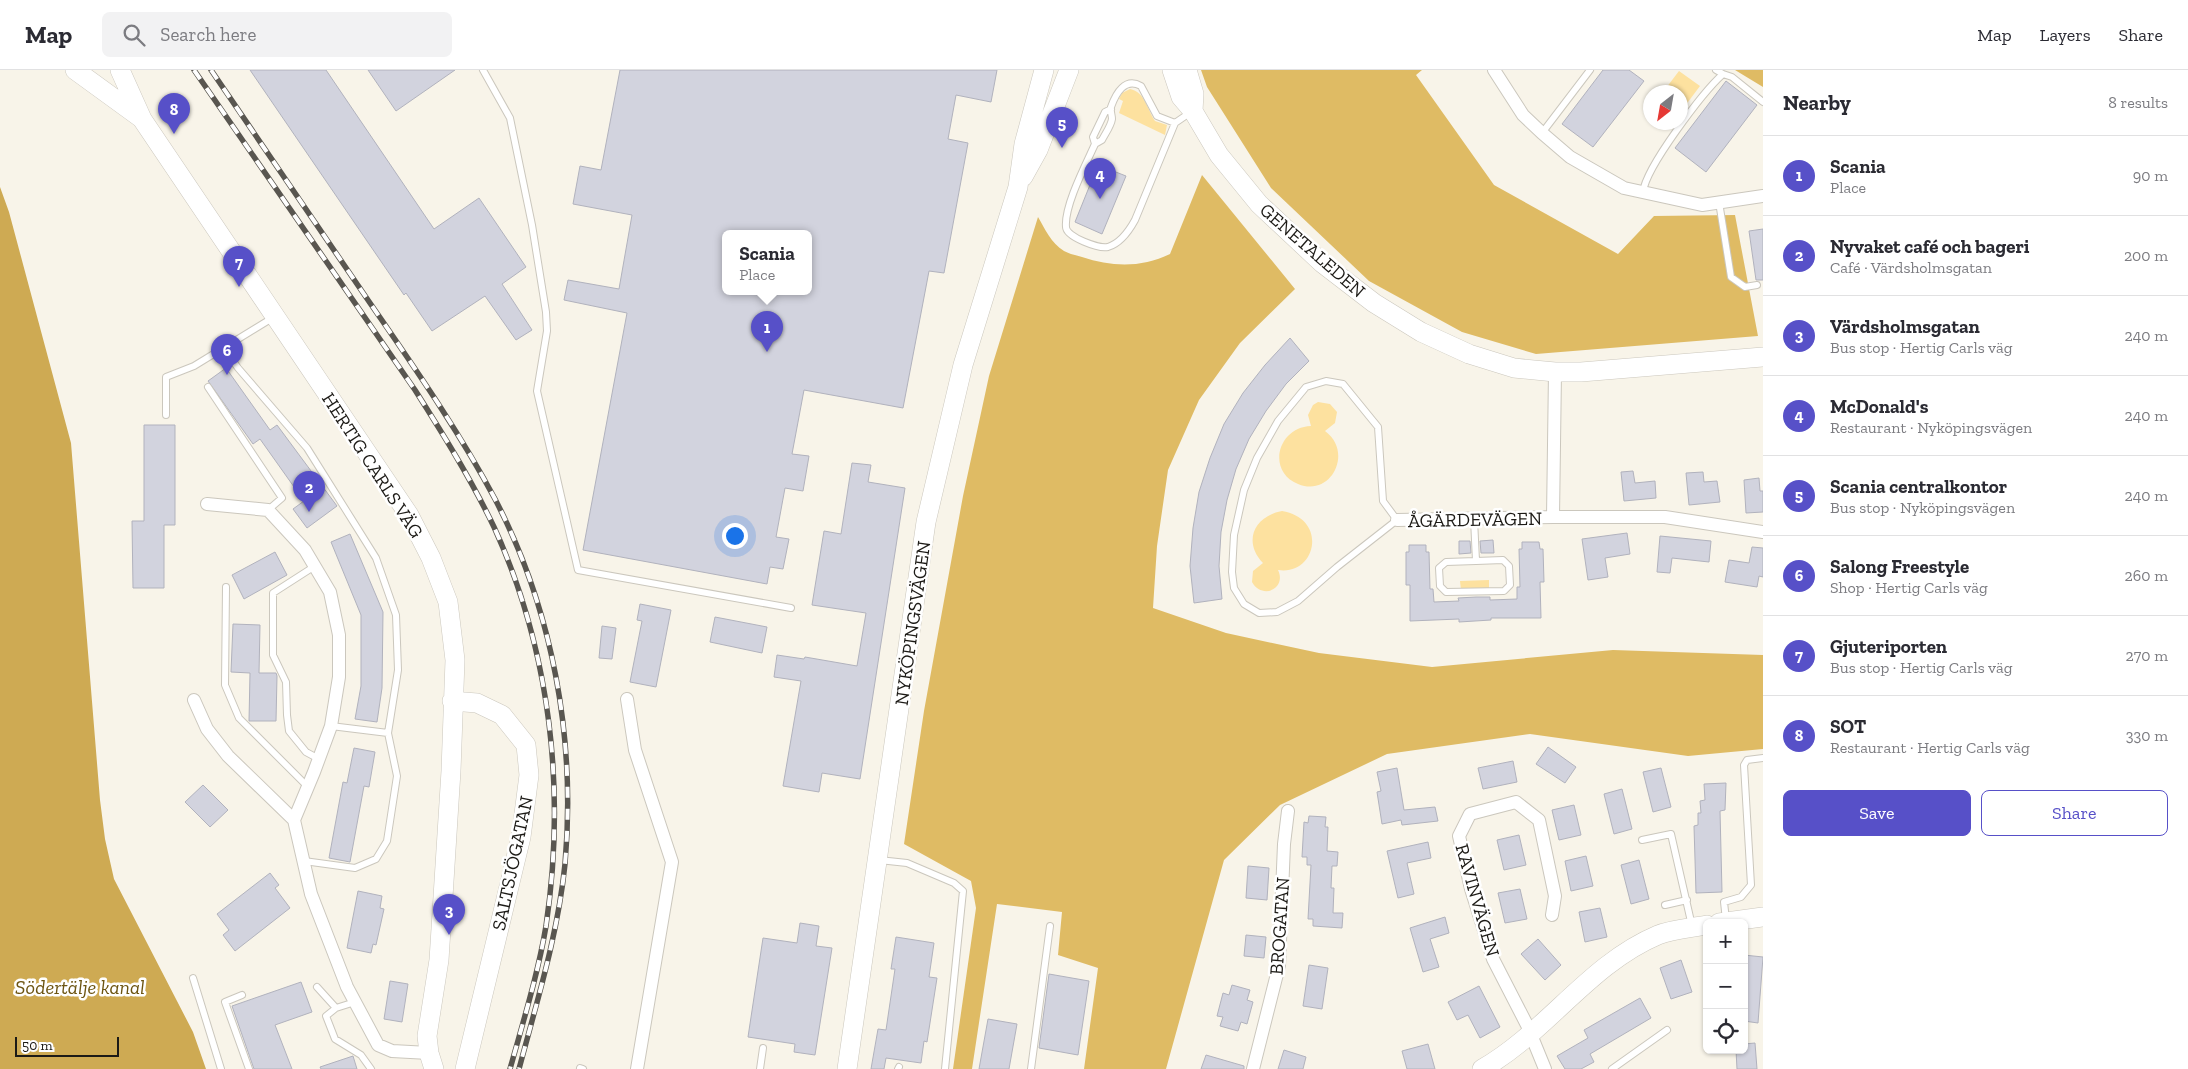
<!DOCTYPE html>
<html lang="en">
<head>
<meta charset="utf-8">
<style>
	body { margin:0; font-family:"Zilla Slab",serif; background:#f2f2f3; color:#2b2b33 }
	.controls { position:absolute; right:15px; bottom:15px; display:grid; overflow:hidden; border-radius:8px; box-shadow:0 1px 4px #0004 }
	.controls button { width:45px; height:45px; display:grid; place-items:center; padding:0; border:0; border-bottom:1px solid #e1e1e2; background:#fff; color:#2b2b33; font:25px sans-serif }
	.compass { position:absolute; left:1643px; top:15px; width:45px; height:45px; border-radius:50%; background:#fff; box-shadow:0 1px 4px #0004; rotate:211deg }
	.scale { position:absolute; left:15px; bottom:12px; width:104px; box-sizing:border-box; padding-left:5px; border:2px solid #1c1a16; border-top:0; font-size:14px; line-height:18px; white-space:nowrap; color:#1c1a16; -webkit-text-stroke:4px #fff; paint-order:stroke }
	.you { position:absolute; left:734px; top:465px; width:18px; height:18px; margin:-12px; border:4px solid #fff; border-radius:50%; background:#1a73e8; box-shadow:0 0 0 8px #1a73e833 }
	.badge { display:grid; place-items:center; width:32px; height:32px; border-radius:50%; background:#5750c8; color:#fff; font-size:16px; font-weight:700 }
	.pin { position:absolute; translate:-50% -41px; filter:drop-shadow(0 1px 2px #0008) }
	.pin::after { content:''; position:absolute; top:26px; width:18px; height:15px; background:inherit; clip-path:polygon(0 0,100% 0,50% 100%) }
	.popup { position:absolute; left:722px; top:160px; width:90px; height:65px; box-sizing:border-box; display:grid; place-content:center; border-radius:8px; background:#fff; filter:drop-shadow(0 1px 4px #0005); font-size:16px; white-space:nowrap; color:#7c7c81 }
	.popup b { font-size:19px; color:#2b2b33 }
	.popup::after { content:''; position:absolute; left:50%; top:100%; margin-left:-10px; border:10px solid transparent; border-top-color:#fff }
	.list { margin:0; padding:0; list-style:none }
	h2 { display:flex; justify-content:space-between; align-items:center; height:65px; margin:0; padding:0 20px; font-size:21px }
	h2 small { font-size:16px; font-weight:400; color:#7c7c81 }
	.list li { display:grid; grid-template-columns:32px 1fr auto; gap:15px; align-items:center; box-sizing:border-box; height:80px; padding:0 20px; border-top:1px solid #e1e1e2 }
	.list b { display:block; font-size:19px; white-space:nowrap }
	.list p { margin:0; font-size:16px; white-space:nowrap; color:#7c7c81 }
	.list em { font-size:16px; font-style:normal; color:#7c7c81 }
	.actions { display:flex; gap:10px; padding:15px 20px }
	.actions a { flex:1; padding:11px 0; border:1px solid #5750c8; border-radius:8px; text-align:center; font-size:18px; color:#5750c8 }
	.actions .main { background:#5750c8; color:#fff }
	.icon { flex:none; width:28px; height:28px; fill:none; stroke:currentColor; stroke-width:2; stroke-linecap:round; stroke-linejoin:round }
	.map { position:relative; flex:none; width:1763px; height:999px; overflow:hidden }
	header { display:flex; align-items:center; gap:30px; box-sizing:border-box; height:70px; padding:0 25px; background:#fff; border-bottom:1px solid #e1e1e2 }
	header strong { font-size:24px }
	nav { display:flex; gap:28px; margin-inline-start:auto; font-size:18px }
	.search { width:350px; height:45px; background:#f2f2f3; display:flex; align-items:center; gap:12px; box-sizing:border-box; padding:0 18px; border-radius:8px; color:#7c7c81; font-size:19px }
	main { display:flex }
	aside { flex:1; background:#fff }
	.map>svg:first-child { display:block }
	.green { fill:#fde19f }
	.forest { fill:#dfbb64 }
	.water { fill:#ceaa53 }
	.building { fill:#d2d3de; stroke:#b1b2bd; fill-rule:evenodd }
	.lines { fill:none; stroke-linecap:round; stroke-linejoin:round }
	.lane-casing { stroke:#cbc7bd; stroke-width:8 }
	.street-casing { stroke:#cbc7bd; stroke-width:14 }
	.secondary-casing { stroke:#cbc7bd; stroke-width:20 }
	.lane { stroke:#fff; stroke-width:6 }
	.street { stroke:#fff; stroke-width:12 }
	.secondary { stroke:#fff; stroke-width:19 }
	.rail-casing { stroke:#595650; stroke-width:5.5 }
	.rail { stroke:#fff; stroke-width:4; stroke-dasharray:11; stroke-linecap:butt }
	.labels { text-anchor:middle; stroke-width:5; stroke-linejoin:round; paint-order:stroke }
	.street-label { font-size:19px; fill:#1c1a16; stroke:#fff }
	.water-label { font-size:20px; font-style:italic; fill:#6c5411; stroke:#fff }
</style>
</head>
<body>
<header>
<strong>Map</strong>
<div class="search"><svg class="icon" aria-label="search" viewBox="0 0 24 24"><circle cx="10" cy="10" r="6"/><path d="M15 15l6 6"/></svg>Search here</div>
<nav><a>Map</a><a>Layers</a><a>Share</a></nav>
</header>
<main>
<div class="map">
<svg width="1763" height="999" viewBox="0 0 1763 999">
	<rect width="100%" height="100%" fill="#f8f4e9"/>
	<path class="green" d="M1679,1l21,15 -18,24 -2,-18h-17z
		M1130,19c15,3 17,20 25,32l12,4 -2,10 -46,-22 4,-12 -4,-2 3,-6z
		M1318,332l12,2 7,8 -2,11 -10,8c29,21 6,67 -27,53 -32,-13 -20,-57 13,-58l-3,-11 5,-10z
		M1282,441c47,8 34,65 -4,59 9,19 -16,30 -26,12l1,-11 10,-8c-21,-22 -8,-47 19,-52z
		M1489,510v9l-28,1 -1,-9z"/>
	<path class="forest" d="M1201,0h221l-6,5 78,110 124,69 36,-38 81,-1 23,121 -222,18 -74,-22 -93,-51 -98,-93 -64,-101z
		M1735,0h28v17z
		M1202,105l93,114 -55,54 -41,57 -31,70 -11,76 -4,62 73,25 93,20 113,14 181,-17 150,5v94l-75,7 -158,-22 -143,20 -107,51 -56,55 -58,209h-82l14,-101 -40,-13 4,-43 -65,-8 -25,165h-19l23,-161 -5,-27 -67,-37 20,-133 39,-215 26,-120 49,-159c7,12 13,26 26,34 5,3 12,4 18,6 30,10 59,11 88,-3z"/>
	<path class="water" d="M0,117l9,25 62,231 29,357 5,39 9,40 79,153 13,37h-206z"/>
	<path class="building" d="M250,0h76l108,159 45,-31 47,69 -24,17 30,46 -16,10 -31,-44 -53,35 -26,-38 -2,2z
		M368,0h87l-59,41z
		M620,0h377l-6,32 -35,-7 -8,44 20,4 -24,130 -15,-2 -26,137 -99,-18 -12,64 17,2 -6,35 -18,-3 -9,49 13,2 -6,30 -13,-2 -3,17 -184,-34 44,-237 -63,-13 4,-20 51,9 13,-74 -59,-11 7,-38 21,4zM726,163h82v58h-82z
		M1603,0h26l15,11 -51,66 -31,-23z
		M1726,11l31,24 -51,67 -31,-24z
		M1098,95l28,11 -24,58 -27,-12z
		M1763,159v51h-7l-7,-49z
		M1290,268l19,23 -23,23 -20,27 -17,28 -13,30 -9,31 -6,32 -2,34 3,33 -28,4 -4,-37 3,-38 6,-36 11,-34 14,-34 19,-31 22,-28z
		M226,298l44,62 7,-5 60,81 -30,22 -14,-19 11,-8 -44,-62 -7,5 -45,-63z
		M144,355h31v100h-11v63h-31l-1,-67h12z
		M852,393l19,2 -3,17 37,6 -45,291 -38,-6 -3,19 -36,-6 18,-105 -27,-4 3,-22 27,4 1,-2 52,9 9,-53 -54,-8 12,-74 17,3z
		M1633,401l2,12 20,-2 1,17 -32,3 -3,-29z
		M1703,402l1,10 13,-1 3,21 -31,3 -3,-32z
		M1759,408l1,13h3v21l-17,1 -2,-33z
		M1627,463l3,21 -25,4 3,19 -20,3 -6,-41z
		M350,464l33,78 -1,76 -5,34 -22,-3 6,-33v-71l-30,-73z
		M1660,466l51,5 -2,21 -37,-4 -2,15 -13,-1z
		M1493,470l1,13h-13l-1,-12z
		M1459,471h11l1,12 -12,1z
		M1522,472h17l1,7h3l1,33h-4l1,36h-50v2l-32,2v-3l-49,2v-36h-4v-33h3v-7h17v7h3l1,37h3l1,13 25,-1 -1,-3 18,-1h14v3l27,-1v-12h3l-1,-38h3z
		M1752,477l11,1v29l-4,-1 -2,11 -32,-5 4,-22 20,3z
		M275,482l12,23 -43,24 -12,-24z
		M640,534l31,6 -15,77 -26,-5 12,-61 -5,-1z
		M715,547l52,10 -5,26 -52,-11z
		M233,554l27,1 -1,48h17l1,3 -1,45h-27l1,-48 -19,-1z
		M602,556l14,2 -4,31 -13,-1z
		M1548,677l28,20 -11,16 -29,-19z
		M354,678l21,4 -6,35 -5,-1 -14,76 -21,-4 14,-76 4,1z
		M1513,691l4,21 -34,7 -5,-21z
		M1397,698l7,42 31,-3 3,14 -36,4 -1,-5 -19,4 -5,-32 4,-1 -4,-19z
		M1661,698l10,39 -18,5 -10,-40z
		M1726,713l-1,27 -5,1 2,81 -26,1 -2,-67 4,-1v-12h3l-1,-12 5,-1 -1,-16z
		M203,715l25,25 -18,17 -25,-25z
		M1622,719l10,40 -18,5 -10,-40z
		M1574,735l7,30 -22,5 -7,-30z
		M1309,746l17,1 -1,10h3l-1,24 11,1 -1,14h-5l-1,22h3l-1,25h10l-1,15 -29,-2v-7h-5l3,-54h-4v-8h-5l2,-35 4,1z
		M1519,765l7,30 -22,5 -7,-30z
		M1428,772l3,16 -24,5 7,31 -16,4 -11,-47z
		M1586,786l7,30 -22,5 -6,-30z
		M1639,790l10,39 -18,5 -10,-39z
		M1248,796l21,2 -2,32 -21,-2z
		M270,803l9,12 -4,3 15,20 -55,43 -12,-16 6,-5 -12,-16z
		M1520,819l7,30 -22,4 -7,-30z
		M358,821l24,5 -2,12 4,1 -8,36 -3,-1 -2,9 -24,-5z
		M1600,838l7,29 -22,5 -6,-30z
		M1445,847l4,16 -19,6 9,28 -16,5 -13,-44z
		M800,853l19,3 -3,20 16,2 -17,107 -21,-3 1,-8 -47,-7 15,-99 34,5z
		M1246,865l20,2 -2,21 -20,-2z
		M896,867l38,6 -5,34 8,1 -10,64 -3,-1 -3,22 -35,-5 -2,11h-13l7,-40 8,1 9,-61h-4z
		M1538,869l23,26 -16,15 -24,-26z
		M1744,885l19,2 -5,66 -14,-2z
		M1681,890l11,32 -21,7 -11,-31z
		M1309,895l19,3 -6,41 -19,-3z
		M1049,904l40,7 -11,74 -39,-7z
		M390,911l18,3 -6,38 -18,-3z
		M301,912l11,30 -37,13 17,44h-38l-22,-63z
		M1232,915l18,5 -3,10 6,2 -6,22 -6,-2 -3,9 -18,-5 3,-9 -6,-1 6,-23 6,2z
		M1479,916l21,41 -20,11 -12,-23 -11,5 -9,-18z
		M1640,928l11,20 -61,36 4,8 -13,7h-16l-8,-13 31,-18 -4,-8z
		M988,949l29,5 -8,45h-30z
		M1755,973l2,26h-20l-1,-19h8v-6z
		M1428,974l7,25h-28l-5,-18z
		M1284,980l22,7 -3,12h-25z
		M1206,985l38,11v3h-43z
		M353,986l4,13h-36l-1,-2z"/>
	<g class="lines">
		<defs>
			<path id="lane" d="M483,0l27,48 22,107 14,87 1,19 -10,60 41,179 213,38
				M1716,0l7,4
				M1111,39l-6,3 -12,25 2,7c-9,20 -31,62 -29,83 0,10 33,22 42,20 13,-4 21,-16 27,-27l40,-97 16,-11
				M1542,63l48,-63
				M1095,74l7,-4c3,-6 9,-14 10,-21 0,-4 -2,-8 -1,-12 5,-14 14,-30 30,-21l16,30 18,7
				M1643,122c3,-25 60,-100 80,-118l9,3 31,25
				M1719,132l12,75 14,10 12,-2
				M223,277l15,21 69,80 69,110 20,57 2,55 -10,63 9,43 -10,65 -11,18 -21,9 -51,-7
				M1326,311l17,3 35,43 5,74 14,19 -60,47 -39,34 -21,11 -18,1 -15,-9 -10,-16 -2,-16 2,-37 10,-45 13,-32 21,-37 28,-34z
				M208,317l74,111 -14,12
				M166,345v-38l28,-11 80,-49
				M1474,449l2,42 27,-1 6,6 1,19 -6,6 -58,1 -6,-6 -1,-18 7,-6 30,-1
				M315,496l-42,27v62l13,27 1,33 2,16 17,21 13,7
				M226,517l-1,98 14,33 69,69
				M331,656l57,7
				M1642,770l29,-6 21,92
				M879,790l28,3 47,20 9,8 -18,178
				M1665,835l22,-5
				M1726,850l-2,-18 17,-5 10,-12 -7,-120 3,-5 16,-2
				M193,908l28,91
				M317,917l19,21 19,-6
				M242,925l-17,7 24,67
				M336,938l-10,8 9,23 26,16 10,14
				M580,998l3,1
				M760,999l3,-21
				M898,999l1,-2
				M1031,999l19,-143
				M1612,999l55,-39"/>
			<path id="street" d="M1494,0l29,45 19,18 28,24 54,31 78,17 61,-9
				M207,434l61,6 37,40 25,42 9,43v42l-8,49 -17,46 -20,48 17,74 36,93 31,58 14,6 37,2
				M1553,447l2,-145
				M1397,450l156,-3h112l98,15
				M627,629l8,51 37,112 -35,207
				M194,630l13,29 21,27 66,64
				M1253,999l26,-103 5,-122 4,-33
				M1545,999l-18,-44 -34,-66 -22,-70 -12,-53 11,-22 46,-12 23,18 16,76 -3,19"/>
			<path id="secondary" d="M75,0l66,48
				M120,0l22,49 267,396 22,43 17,44 7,58 -4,111 -12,189 -12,76 2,17 5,16
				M1172,0l9,27 12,14 26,44 40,49 63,59 52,40 47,29 48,22 45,14 41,4h26l182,-15
				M1187,0l7,24 -1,17
				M1023,107l15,-27 31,-80
				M452,631l25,2 25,12 24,30 3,30 -8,62 -56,232
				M1719,853l44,-6
				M847,999l79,-547 37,-157 55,-178 6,-43 20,-74
				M1482,999c65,-37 107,-105 176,-134 14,-6 33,-7 49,-10"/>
		</defs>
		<use href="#lane" class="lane-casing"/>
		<use href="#street" class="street-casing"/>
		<use href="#secondary" class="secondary-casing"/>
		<use href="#lane" class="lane"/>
		<use href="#street" class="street"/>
		<use href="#secondary" class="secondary"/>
		<defs>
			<path id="rail" d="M194,0l221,320c28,44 56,89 79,137 57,125 72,264 52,399 -8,48 -23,96 -36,143
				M211,0c53,78 106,155 159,233 44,64 89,128 125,196 58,112 81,240 70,365 -7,70 -28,137 -46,205"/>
		</defs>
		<use href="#rail" class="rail-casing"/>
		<use href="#rail" class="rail"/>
	</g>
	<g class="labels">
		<g class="street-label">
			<text transform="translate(1313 180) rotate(41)" y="7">GENETALEDEN</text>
			<text transform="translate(373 395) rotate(57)" y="7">HERTIG CARLS VÄG</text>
			<text transform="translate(1475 449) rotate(-1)" y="7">ÅGÄRDEVÄGEN</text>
			<text transform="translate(912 553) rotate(-82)" y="7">NYKÖPINGSVÄGEN</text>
			<text transform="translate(512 793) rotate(-78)" y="7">SALTSJÖGATAN</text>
			<text transform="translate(1478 830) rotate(74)" y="7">RAVINVÄGEN</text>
			<text transform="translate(1279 856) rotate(-86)" y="7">BROGATAN</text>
		</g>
		<g class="water-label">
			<text x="80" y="924">Södertälje kanal</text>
		</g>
	</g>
</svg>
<div class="controls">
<button>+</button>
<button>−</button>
<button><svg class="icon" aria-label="locate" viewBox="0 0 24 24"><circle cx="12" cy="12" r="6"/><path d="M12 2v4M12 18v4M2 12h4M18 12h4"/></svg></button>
</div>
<svg class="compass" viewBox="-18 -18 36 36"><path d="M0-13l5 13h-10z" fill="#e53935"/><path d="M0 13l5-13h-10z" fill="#7c7c81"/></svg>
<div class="scale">50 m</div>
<div class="you"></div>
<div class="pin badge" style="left:767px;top:282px">1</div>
<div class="popup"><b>Scania</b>Place</div>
<div class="pin badge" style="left:309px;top:442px">2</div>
<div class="pin badge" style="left:449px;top:865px">3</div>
<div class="pin badge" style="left:1100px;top:129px">4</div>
<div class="pin badge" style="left:1062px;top:78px">5</div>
<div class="pin badge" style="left:227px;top:305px">6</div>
<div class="pin badge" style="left:239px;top:217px">7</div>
<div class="pin badge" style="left:174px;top:64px">8</div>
</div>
<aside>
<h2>Nearby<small>8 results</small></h2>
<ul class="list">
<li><span class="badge">1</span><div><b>Scania</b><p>Place</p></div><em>90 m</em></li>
<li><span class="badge">2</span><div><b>Nyvaket café och bageri</b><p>Café · Värdsholmsgatan</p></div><em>200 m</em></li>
<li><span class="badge">3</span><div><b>Värdsholmsgatan</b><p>Bus stop · Hertig Carls väg</p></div><em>240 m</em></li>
<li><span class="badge">4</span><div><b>McDonald's</b><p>Restaurant · Nyköpingsvägen</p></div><em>240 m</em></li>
<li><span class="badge">5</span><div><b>Scania centralkontor</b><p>Bus stop · Nyköpingsvägen</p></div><em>240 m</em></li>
<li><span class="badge">6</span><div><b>Salong Freestyle</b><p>Shop · Hertig Carls väg</p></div><em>260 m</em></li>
<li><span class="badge">7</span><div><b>Gjuteriporten</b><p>Bus stop · Hertig Carls väg</p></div><em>270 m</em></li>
<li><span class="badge">8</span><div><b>SOT</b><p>Restaurant · Hertig Carls väg</p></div><em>330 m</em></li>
</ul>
<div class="actions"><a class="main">Save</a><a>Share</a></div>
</aside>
</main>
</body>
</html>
